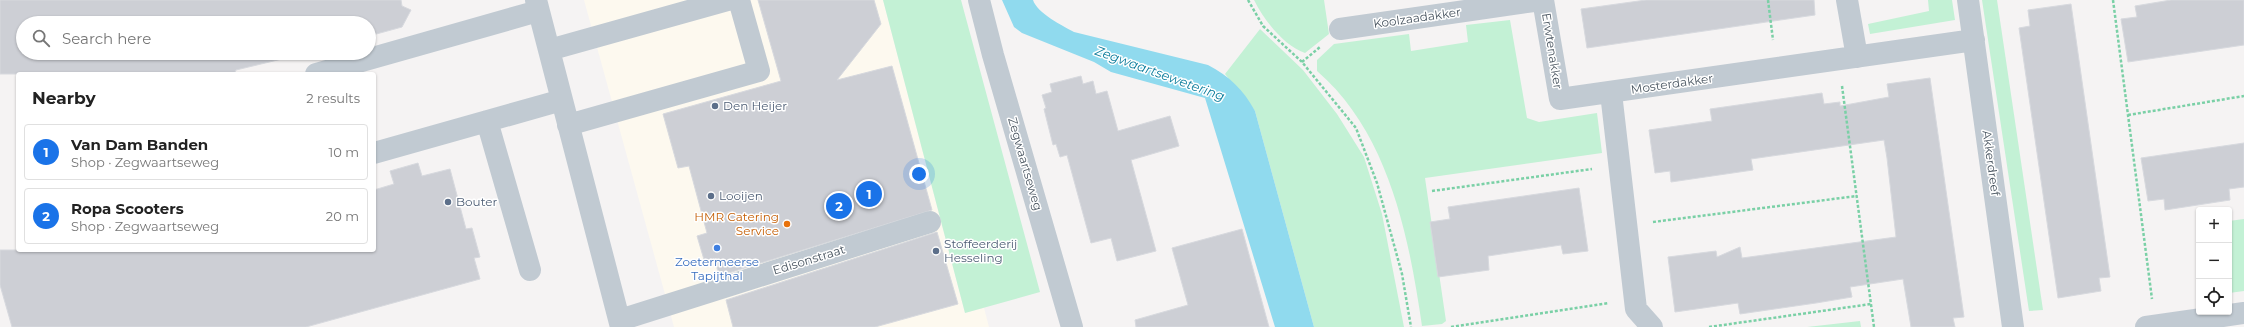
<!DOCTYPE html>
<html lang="en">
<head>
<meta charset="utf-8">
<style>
	body { margin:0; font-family:Montserrat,sans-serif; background:#f2f2f2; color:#222 }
	.controls { position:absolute; right:12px; bottom:12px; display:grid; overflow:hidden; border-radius:4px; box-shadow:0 1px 3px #0004 }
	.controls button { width:36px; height:36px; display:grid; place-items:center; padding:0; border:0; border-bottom:1px solid #e0e0e0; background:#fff; color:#222; font:20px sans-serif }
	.you { position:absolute; left:919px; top:174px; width:14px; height:14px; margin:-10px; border:3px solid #fff; border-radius:50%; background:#1a73e8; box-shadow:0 0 0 6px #1a73e833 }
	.badge { display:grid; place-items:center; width:26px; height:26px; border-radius:50%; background:#1a73e8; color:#fff; font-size:13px; font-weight:700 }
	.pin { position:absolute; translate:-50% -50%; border:2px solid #fff; box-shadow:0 1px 4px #0006 }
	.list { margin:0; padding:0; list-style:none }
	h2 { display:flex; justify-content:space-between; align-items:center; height:52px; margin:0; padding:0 16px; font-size:17px }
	h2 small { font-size:13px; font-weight:400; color:#767676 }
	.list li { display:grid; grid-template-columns:26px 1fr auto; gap:12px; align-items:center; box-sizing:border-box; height:56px; margin:0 8px 8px; padding:0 8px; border:1px solid #e0e0e0; border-radius:4px }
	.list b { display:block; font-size:15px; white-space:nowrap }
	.list p { margin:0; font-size:13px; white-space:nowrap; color:#767676 }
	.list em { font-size:13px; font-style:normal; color:#767676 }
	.icon { flex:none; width:22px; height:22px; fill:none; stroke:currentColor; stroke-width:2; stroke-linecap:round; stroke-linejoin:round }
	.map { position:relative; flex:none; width:2244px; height:327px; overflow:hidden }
	.search { position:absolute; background:#fff; box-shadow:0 1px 3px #0004; left:16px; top:16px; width:360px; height:44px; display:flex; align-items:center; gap:10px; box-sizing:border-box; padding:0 14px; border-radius:22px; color:#767676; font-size:15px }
	.panel { position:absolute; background:#fff; box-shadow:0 1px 3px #0004; left:16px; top:72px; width:360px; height:180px; border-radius:4px }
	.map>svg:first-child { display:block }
	.commercial { fill:#fdf9ef }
	.green { fill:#c3f1d5 }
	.water { fill:#90daee }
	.building { fill:#cdcfd5; stroke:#d7d9de }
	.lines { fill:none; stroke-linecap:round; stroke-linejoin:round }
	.path { stroke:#7ad0a6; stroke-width:2.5; stroke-dasharray:3 2; stroke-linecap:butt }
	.minor { stroke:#c1cad2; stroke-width:22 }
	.service-dot { fill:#5c6f8a; stroke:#fff; stroke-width:1.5 }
	.food-dot { fill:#e8710a; stroke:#fff; stroke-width:1.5 }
	.shop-dot { fill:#3f7fe0; stroke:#fff; stroke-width:1.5 }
	.labels { text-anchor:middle; stroke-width:3; stroke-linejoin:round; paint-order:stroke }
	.street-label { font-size:12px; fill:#4a5661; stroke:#fff }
	.service-label { font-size:12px; fill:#4e5e75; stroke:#fff; text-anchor:start }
	.food-label { font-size:12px; fill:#c56008; stroke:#fff; text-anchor:end }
	.shop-label { font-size:12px; fill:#366cbe; stroke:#fff }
	.water-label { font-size:13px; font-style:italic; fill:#0c7c9b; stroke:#fff }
</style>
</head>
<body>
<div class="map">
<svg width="2244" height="327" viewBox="0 0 2244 327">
	<rect width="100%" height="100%" fill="#f5f3f3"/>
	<path class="commercial" d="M584,0h299l82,313 19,-5 5,19h-315z"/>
	<path class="green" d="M883,0h78l79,292 -75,21z
		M1254,0h70l5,34 -24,19c-21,-7 -41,-33 -51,-53z
		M1928,0h24l3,20 -85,14 -2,-10 61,-13z
		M1982,0h15l46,310 -14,1z
		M1510,20l17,98 12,4 58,-9 5,40 -177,25 21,143 -4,3 -20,2c-13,-89 -33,-193 -105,-255v-11l17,-16 75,-10 2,17 57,-9 -2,-17z
		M1260,29l43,41 34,44 27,43 18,57 22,113h-90l-59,-216 -30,-37z
		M2244,219v72l-15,2v-72z
		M1860,321l1,6h-54z"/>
	<path class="water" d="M1002,0h31c4,13 30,26 41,32l134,33c21,11 35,24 47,46l59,216h-39l-70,-229 -94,-26 -17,-10 -72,-29 -8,-6z"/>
	<path class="building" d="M0,0h401l1,6 9,4 -9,17 -33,9v-13h-346v30h284l-71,17 -2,4h-234z
		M758,0h116l7,24 -44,56 55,-14 40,144 -213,66 -4,-16 -10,3 -8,-27 10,-3 -18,-67 -11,2 -15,-54 118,-33z
		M1646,0h168l1,15 -228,33 -6,-39z
		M2171,0h73v45l-116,17 -7,-43 16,-2 -2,-11z
		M2071,4l39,273 -11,1 2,13 -43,7 -39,-270 11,-2 -2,-16z
		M1081,76l2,8 10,-3 3,13 11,-3 11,40 52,-15 9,30 -48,14 25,91 -39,10 -6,-23 -20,5 -24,-88 -7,2 -4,-13 -3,1 -9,-36 2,-1 -4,-13 10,-3 -2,-8z
		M1930,78l34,239 -11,1 2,9h-44l-8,-48 -53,8 2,10 -36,6 -76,11 -2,-11 -63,9 -7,-55 48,-6 1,6 23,-10 2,11 154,-21 -9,-79 -3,-18 -133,19 2,11 -82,12 -1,-11 -15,2 -6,-43 63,-9 -2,-12 112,-16 2,11 16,-2v4l49,-9 -2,-13z
		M2244,143v44l-15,2 1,11 -65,10 -1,-11 -16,2 -7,-43z
		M418,163l4,13 28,-7 16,60 6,-1 8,29 -6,1 6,21 -174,48h-294l-12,-42v-35h374v-60l20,-6 -4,-13z
		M1579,188l9,63 -25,3 -2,-9 -73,11 1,14 -51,7 -8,-55 20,-3 -2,-12z
		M1242,229l27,98h-133l-1,-7 53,-15 -16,-57z
		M937,232l21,72 -83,23h-142l-7,-27z"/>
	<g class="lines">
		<path class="path" d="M1248,0l15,26 39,36 54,66 21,55 25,91 9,53
			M1768,0l5,40
			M2113,0l39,299
			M1302,62l18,-15
			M1842,86l32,241
			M2128,115l116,-19
			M1432,191l160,-22
			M1653,222l204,-26
			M1451,327l158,-24
			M1709,327l162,-23"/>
		<path class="minor" d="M536,0l85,327
			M979,0l14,55 79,272
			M1543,0l17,99 414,-59
			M1847,0l10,57
			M1968,0l45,327
			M1340,29l201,-29
			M549,50l179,-50
			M316,74l222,-63
			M1611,93l25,216 16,18
			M487,121l43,149
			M568,125l191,-54 -20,-71
			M374,153l188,-53
			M620,320l310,-98
			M2146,327l98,-14"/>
	</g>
	<g class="service-dot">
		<circle cx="715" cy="106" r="4"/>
		<circle cx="711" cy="196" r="4"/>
		<circle cx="448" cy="202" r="4"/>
		<circle cx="936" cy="251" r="4"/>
	</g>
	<circle class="food-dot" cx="787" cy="224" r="4"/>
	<circle class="shop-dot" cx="717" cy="248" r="4"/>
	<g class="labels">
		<g class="street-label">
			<text transform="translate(1417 18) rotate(-8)" y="4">Koolzaadakker</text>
			<text transform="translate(1552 51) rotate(81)" y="4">Erwtenakker</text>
			<text transform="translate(1672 84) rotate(-8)" y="4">Mosterdakker</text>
			<text transform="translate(1991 163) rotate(82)" y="4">Akkerdreef</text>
			<text transform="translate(1025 164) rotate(74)" y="4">Zegwaartseweg</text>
			<text transform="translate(809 260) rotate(-17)" y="4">Edisonstraat</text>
		</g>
		<g class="service-label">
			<text x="723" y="110">Den Heijer</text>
			<text x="719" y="200">Looijen</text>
			<text x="456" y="206">Bouter</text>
			<text x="944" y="248">Stoffeerderij<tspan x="944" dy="14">Hesseling</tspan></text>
		</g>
		<g class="food-label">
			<text x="779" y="221">HMR Catering<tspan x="779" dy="14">Service</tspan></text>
		</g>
		<g class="shop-label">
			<text x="717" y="266">Zoetermeerse<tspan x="717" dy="14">Tapijthal</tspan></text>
		</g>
		<g class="water-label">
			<text transform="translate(1160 73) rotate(20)" y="5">Zegwaartsewetering</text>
		</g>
	</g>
</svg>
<div class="controls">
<button>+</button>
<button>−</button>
<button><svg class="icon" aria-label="locate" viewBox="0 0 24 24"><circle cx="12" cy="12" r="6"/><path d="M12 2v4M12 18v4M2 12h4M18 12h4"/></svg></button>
</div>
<div class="you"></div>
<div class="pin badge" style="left:869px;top:194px">1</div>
<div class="pin badge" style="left:839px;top:206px">2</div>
<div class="search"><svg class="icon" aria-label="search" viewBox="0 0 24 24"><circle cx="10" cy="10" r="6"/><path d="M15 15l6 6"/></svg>Search here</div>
<section class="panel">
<h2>Nearby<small>2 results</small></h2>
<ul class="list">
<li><span class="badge">1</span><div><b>Van Dam Banden</b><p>Shop · Zegwaartseweg</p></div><em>10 m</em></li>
<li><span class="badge">2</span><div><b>Ropa Scooters</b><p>Shop · Zegwaartseweg</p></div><em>20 m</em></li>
</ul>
</section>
</div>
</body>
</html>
